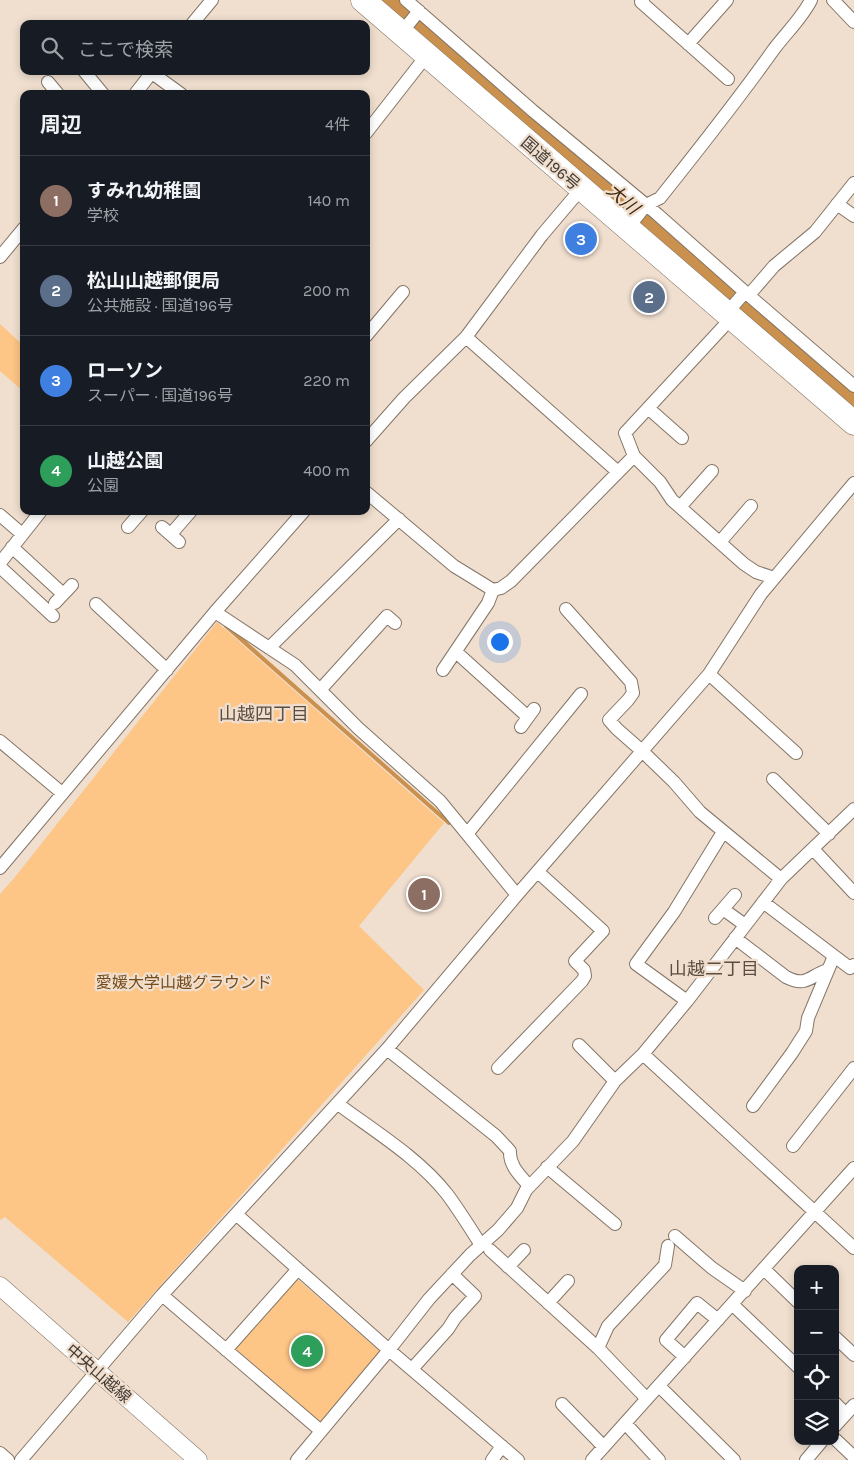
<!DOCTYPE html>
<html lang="ja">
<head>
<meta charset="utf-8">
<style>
	body { margin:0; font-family:Karla,"Noto Sans JP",sans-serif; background:#20242c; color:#f1f3f6 }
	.controls { position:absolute; right:15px; bottom:15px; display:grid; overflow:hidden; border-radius:10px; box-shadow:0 2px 8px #0003 }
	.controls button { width:45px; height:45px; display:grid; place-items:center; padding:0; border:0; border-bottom:1px solid #363941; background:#171b24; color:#f1f3f6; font:25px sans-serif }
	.you { position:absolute; left:499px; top:641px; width:18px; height:18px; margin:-12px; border:4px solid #fff; border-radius:50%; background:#1a73e8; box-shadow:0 0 0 8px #1a73e833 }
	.badge { display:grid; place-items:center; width:32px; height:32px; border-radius:50%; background:#2f7183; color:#fff; font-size:16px; font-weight:700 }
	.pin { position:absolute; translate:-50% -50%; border:2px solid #fff; box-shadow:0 1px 5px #0006 }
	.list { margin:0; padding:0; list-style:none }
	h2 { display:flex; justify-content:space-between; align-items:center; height:65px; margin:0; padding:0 20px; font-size:21px }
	h2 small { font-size:16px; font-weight:400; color:#9ea1a6 }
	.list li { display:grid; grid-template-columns:32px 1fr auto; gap:15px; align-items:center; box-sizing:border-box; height:90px; padding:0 20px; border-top:1px solid #363941 }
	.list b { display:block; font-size:19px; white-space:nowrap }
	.list p { margin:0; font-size:16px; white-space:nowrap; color:#9ea1a6 }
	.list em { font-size:16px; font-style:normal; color:#9ea1a6 }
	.icon { flex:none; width:28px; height:28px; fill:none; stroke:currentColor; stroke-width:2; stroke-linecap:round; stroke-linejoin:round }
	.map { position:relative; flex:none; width:854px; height:1460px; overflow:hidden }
	.search { position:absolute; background:#171b24; box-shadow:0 2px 8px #0003; left:20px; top:20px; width:350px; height:55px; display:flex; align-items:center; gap:12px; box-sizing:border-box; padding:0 18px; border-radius:10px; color:#9ea1a6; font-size:19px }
	.panel { position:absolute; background:#171b24; box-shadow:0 2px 8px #0003; left:20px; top:90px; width:350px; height:425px; border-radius:10px }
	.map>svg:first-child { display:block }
	.green { fill:#fdc586 }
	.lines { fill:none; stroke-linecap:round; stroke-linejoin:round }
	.stream { stroke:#ca904d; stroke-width:4 }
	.river { stroke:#ca904d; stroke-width:22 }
	.street-casing { stroke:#847566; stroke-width:14 }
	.secondary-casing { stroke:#847566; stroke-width:19 }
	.highway-casing { stroke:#847566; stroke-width:25 }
	.street { stroke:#fff; stroke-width:12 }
	.secondary { stroke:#fff; stroke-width:18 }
	.highway { stroke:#fff; stroke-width:24 }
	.labels { text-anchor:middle; stroke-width:4.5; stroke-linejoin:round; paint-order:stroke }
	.street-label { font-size:16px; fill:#423b34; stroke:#f0dfcf }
	.park-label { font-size:16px; fill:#754d1c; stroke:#f0dfcf }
	.water-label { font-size:18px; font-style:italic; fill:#40280a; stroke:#f0dfcf }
	.neighbourhood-label { font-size:18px; fill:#5c4e40; stroke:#f0dfcf }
</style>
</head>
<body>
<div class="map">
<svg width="854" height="1460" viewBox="0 0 854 1460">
	<rect width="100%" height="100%" fill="#f0dfcf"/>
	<path class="green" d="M0,324l24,22v46l-24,-21z
		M217,622l227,201 -85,103 65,64 -296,332 -123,-105 -5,3v-326l15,-17z
		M295,1277l87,76 -61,72 -89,-76z"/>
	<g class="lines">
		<path class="stream" d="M226,626l223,197"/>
		<path class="river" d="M388,0l38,34 36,28 77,69 92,75 162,144 61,52"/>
		<defs>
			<path id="street" d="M406,0l127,111 124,103 88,78 109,94
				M643,0l-2,2 87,77
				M833,0l21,22
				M192,24l20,-24
				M402,32l17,-21
				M688,44l39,-44
				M84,71l19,23
				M152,73l29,21
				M48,82l10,12
				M135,94l18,-23
				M366,133l61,-78
				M837,204l17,12
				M628,228l18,-23 14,-7c39,-49 78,-98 114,-149 12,-16 28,-31 37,-49
				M0,257l24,-29
				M749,295l25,-29 41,-34 39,-49
				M366,336l37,-44
				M466,337l152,135
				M648,408l34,30
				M366,441l38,-43 62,-61 76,-102 39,-46
				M634,456l26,26 12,18 72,64 12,8 18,6
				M366,492l88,74 39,24 8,-2 10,-7 123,-125 -9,-23 99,-107 9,-20 12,-14
				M680,507l32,-36
				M0,515l22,19
				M128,527l14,-16
				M162,527l17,15
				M171,534l20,-23
				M720,542l31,-36
				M12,547l51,47
				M0,563l41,-52
				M0,567l53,49
				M55,603l17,-18
				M96,604l71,66
				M566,609l65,73 2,11 -5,7 -19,20 8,9 25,22 32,31 26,30 81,67
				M215,612l80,53 63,63 82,73 77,94
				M269,648l130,-129
				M456,652l72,65
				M443,670l45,-67 5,-13
				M709,674l87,79
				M320,690l67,-74 8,7
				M521,727l13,-18
				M0,741l62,52
				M773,779l56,55
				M467,834l114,-140
				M813,849l41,44
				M0,868l215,-256 89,-101
				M763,902l87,66 4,-3
				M723,909l22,16
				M715,918l20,-23
				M735,938l51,39c21,11 24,-2 42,-7
				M687,1001l-51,-37 38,-52 49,-80
				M579,1045l36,36
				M387,1049l109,87 14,15c-1,15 11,25 19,35
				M643,1054l211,194
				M498,1068l84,-87 3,-5 -1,-6 -9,-9 28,-30 -65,-59
				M338,1104c36,27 81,54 109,90 12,16 23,34 34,51
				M753,1106l39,-53 14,-22 2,-13 26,-62
				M793,1146l61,-78
				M547,1167l68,57
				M236,1214l153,136 129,110
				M675,1236l37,32 33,23
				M490,1250l108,98 49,51
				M508,1267l16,-17
				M764,1269l34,33
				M162,1295l159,136
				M548,1303l20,-22
				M732,1304l66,63
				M835,1337l19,18
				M598,1348l10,-22 57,-61 3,-19
				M226,1350l72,-81
				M685,1357l-19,-17 31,-37 21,17
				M412,1369l36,-40 7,-11 20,-22 -23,-22
				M659,1386l75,74
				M835,1403l11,11
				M562,1404l42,43
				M625,1423l34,37
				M835,1426l19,-21
				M835,1439l19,18
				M0,1453l8,7
				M21,1460l141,-165 225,-246 130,-154 192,-221 52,-80 93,-111
				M297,1460l92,-110 40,-51 41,-44 28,-25 19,-22 9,-18 47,-49 42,-60 28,-27 44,-53 94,-122 73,-70
				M492,1460l10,-14
				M592,1460l262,-292
				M806,1460l16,-19"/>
			<path id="secondary" d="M0,1286l198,174"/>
			<path id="highway" d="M363,0l491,423"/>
		</defs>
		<use href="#street" class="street-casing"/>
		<use href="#secondary" class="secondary-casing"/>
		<use href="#highway" class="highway-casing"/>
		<use href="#street" class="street"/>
		<use href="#secondary" class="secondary"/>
		<use href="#highway" class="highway"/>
	</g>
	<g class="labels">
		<g class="street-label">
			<text transform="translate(551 163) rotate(41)" y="6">国道196号</text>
			<text transform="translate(99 1373) rotate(41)" y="6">中央山越線</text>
		</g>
		<g class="park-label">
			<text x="184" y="988">愛媛大学山越グラウンド</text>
		</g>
		<g class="water-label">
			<text transform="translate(623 199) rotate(41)" y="6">大川</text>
		</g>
		<g class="neighbourhood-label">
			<text x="264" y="720">山越四丁目</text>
			<text x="714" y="975">山越二丁目</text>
		</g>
	</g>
</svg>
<div class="controls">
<button>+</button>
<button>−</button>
<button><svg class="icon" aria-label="locate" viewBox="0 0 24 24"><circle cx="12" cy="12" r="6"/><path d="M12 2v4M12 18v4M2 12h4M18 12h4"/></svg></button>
<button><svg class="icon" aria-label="layers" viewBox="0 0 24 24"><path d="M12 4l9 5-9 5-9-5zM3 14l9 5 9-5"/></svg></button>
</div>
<div class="you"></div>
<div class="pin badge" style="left:424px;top:894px;background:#8d6e63">1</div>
<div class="pin badge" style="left:649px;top:297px;background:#5c6f8a">2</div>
<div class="pin badge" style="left:581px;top:239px;background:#3f7fe0">3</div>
<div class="pin badge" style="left:307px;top:1351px;background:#2e9e5b">4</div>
<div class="search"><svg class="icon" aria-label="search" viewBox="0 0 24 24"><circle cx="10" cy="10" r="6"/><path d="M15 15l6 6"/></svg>ここで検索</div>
<section class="panel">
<h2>周辺<small>4件</small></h2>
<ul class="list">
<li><span class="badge" style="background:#8d6e63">1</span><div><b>すみれ幼稚園</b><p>学校</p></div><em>140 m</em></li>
<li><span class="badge" style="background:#5c6f8a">2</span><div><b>松山山越郵便局</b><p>公共施設 · 国道196号</p></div><em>200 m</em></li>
<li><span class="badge" style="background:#3f7fe0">3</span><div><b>ローソン</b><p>スーパー · 国道196号</p></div><em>220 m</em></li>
<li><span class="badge" style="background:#2e9e5b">4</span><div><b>山越公園</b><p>公園</p></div><em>400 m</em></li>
</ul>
</section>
</div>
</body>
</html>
